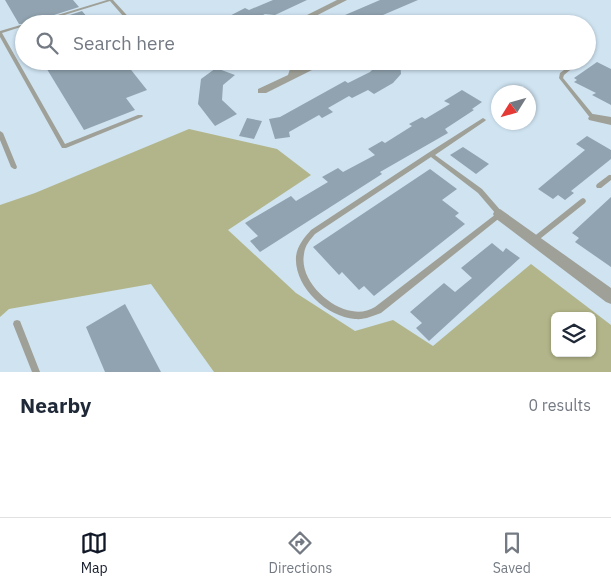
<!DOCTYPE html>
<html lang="en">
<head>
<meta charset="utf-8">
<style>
	body { margin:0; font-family:"IBM Plex Sans",sans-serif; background:#f2f2f3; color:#1f2937 }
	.controls { position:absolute; right:15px; bottom:15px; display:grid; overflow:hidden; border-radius:8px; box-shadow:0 1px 4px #0004 }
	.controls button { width:45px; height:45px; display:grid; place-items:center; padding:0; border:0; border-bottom:1px solid #e0e1e3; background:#fff; color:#1f2937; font:25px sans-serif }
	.compass { position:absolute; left:491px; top:85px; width:45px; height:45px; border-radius:50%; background:#fff; box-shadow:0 1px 4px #0004; rotate:233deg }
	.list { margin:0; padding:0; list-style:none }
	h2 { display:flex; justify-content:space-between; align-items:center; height:65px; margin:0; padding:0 20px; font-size:21px }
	h2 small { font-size:16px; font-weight:400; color:#747a83 }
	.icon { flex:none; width:28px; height:28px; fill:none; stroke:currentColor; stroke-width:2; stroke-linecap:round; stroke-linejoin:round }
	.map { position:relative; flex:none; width:611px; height:372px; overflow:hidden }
	.search { position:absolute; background:#fff; box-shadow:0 1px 4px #0004; left:15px; right:15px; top:15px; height:55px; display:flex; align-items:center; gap:12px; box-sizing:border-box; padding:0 18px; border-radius:28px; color:#747a83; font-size:19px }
	.sheet { height:145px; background:#fff }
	nav { display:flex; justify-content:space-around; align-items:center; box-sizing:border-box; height:70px; border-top:1px solid #e0e1e3; background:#fff; font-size:14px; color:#747a83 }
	nav a { display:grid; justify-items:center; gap:2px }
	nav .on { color:#111827 }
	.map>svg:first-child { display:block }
	.green { fill:#b2b589; fill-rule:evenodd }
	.building { fill:#91a3b0 }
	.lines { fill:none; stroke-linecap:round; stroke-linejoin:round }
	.service { fill:#9fa097; fill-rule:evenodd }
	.minor { fill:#9fa097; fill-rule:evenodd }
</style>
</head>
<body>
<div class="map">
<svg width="611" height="372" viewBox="0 0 611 372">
	<rect width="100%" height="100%" fill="#cfe3f1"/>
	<path class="green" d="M189,129l88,20 34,26 -83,55 68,63 59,38 38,-11 40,26 98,-82 80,61v47h-397l-63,-88 -142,25 -9,8v-112l35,-12zM555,316h37v37h-37z"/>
	<path class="building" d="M5,0h68l6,7 -53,17h-7z
		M273,0h34l-32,15 -10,-1 -19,10h-32l31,-16 4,2z
		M380,0h38l-56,24h-38z
		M82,11l11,13h-51z
		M42,61h82l23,29 -21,8 9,12 -51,20z
		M375,61h25l1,13 -8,9 -19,11 -6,-4 -16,8 -3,-2 -21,12 5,4 -11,6 -3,-3 -30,17 1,5 -15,2 -6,-20 11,-2 65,-36 3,2 22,-11 5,-5z
		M597,62l14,7v36l-19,-10 4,-2 -22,-11 3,-2 -3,-2z
		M216,68l19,7 -12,10 -1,15 15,14 -22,12 -17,-22 3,-25z
		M462,90l20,12 -10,7 2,1 -29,19 3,4 -68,39 2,2 -122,78 -10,-11 8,-5 -13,-13 46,-27 5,5 32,-19 -6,-5 16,-9 5,4 32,-17 -7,-6 14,-8 3,2 27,-17 -3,-2 13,-7 3,2 25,-15 -6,-3z
		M247,118l15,3 -8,18 -15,-3z
		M587,136l24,14v9l-40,32 3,2 -9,7 -7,-5 -5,4 -15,-10 47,-39 -9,-6z
		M463,147l26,17 -13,10 -26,-19z
		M430,169l27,20 -15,11 17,13 -4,3 10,8 -91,72 -10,-10 -5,4 -17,-18 -3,3 -26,-28z
		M611,197v70l-36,-25 4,-4 -7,-5z
		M492,243l11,9 3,-4 14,10 -91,83 -13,-13 6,-5 -12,-11 34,-29 11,9 17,-14 -11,-10z
		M125,304l17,32 19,36h-56l-19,-45z"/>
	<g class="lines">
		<path class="service" d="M107,0h6l22,24h-5l-20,-23 -75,23h-7z
			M24,24v2l-22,7 63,111 73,-29h4l1,1 -1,1 -76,31h-4l-62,-111v-6z
			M166,61h5l5,7v1h-4z
			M576,61h5l-17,14 -1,3 32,39 1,1 -1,1h-4l-32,-41 1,-5z
			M483,118l3,2 -1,1 -50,34 47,34 20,23 1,2 -1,2 -121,97c-8,3 -17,7 -26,6 -29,-2 -61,-33 -59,-62 1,-11 8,-19 15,-27l117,-77zM431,157l47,36 18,21 -121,93c-7,4 -15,6 -23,4 -23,-3 -53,-31 -48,-57 1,-9 6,-14 11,-20z
			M0,131l3,2 14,34 -1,2h-2l-3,-2 -11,-27z
			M609,175h2v5l-10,8h-4l-1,-2 1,-2z
			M583,198l2,1 1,2 -1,2 -49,39 -2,1 -2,-1 -1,-2 1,-2 49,-39z
			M17,320l3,1 20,51h-8l-19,-48 1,-3z"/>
		<path class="minor" d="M337,0h10l-47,24h-11z
			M288,61h10l3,5 -2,4 18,-9h13l-64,32h-8v-4l30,-14 3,-9z
			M593,114l18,3v8l-22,-5 -1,-2z
			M500,209l111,79v16l-5,-2 -111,-84 -2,-4 2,-4z"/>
	</g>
</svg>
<div class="controls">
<button><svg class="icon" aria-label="layers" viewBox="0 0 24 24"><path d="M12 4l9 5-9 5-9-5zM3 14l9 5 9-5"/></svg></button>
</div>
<svg class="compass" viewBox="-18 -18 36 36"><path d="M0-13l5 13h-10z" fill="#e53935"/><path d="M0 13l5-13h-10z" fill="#747a83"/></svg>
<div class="search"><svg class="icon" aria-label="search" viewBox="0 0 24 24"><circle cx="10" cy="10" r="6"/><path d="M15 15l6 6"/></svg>Search here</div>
</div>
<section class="sheet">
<h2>Nearby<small>0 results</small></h2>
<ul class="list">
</ul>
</section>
<nav>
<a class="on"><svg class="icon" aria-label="map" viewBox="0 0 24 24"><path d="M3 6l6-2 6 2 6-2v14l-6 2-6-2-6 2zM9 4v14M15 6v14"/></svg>Map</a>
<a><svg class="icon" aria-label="directions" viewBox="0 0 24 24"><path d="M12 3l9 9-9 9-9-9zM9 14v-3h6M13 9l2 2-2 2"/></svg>Directions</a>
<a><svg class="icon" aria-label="saved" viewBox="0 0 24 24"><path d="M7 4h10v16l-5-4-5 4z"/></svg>Saved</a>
</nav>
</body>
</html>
